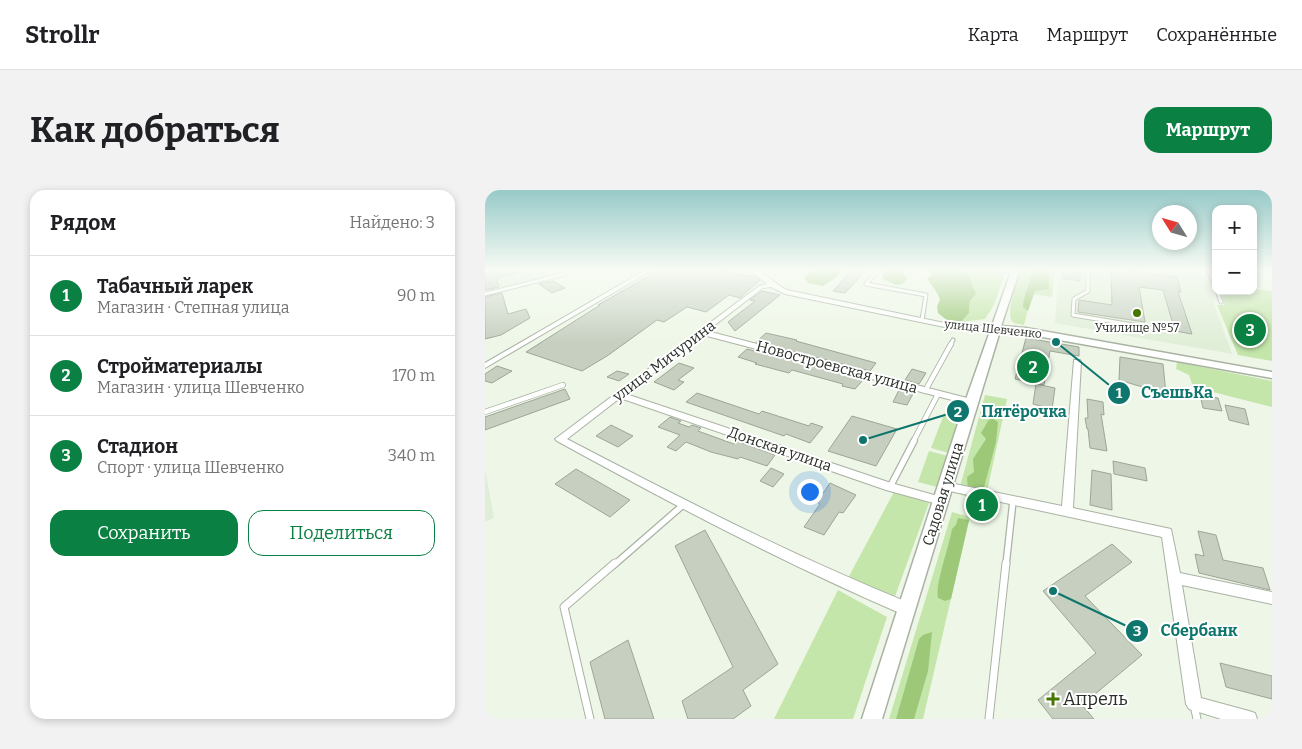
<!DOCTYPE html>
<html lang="ru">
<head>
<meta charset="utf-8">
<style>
	body { margin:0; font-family:Bitter,serif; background:#f2f2f2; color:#202124 }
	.controls { position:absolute; right:15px; top:15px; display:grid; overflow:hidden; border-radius:10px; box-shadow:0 2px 8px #0003 }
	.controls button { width:45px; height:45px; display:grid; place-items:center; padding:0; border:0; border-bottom:1px solid #e0e0e0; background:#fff; color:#202124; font:25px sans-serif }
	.compass { position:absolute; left:667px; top:15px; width:45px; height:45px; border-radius:50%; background:#fff; box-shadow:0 2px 8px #0003; rotate:307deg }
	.you { position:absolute; left:324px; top:301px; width:18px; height:18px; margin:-12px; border:4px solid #fff; border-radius:50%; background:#1a73e8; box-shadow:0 0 0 8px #1a73e833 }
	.badge { display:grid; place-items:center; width:32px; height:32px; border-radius:50%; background:#0b8043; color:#fff; font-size:16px; font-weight:700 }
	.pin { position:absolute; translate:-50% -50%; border:2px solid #fff; box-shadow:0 1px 5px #0006 }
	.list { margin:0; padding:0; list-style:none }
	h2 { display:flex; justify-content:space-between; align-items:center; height:65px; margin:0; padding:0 20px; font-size:21px }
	h2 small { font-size:16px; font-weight:400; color:#757577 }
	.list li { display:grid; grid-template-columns:32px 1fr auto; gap:15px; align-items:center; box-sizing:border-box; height:80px; padding:0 20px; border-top:1px solid #e0e0e0 }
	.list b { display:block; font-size:19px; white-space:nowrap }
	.list p { margin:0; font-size:16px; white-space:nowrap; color:#757577 }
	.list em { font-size:16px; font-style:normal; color:#757577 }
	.actions { display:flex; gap:10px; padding:15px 20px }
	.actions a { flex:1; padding:11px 0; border:1px solid #0b8043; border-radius:15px; text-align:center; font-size:18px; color:#0b8043 }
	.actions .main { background:#0b8043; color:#fff }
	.map { position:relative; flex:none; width:787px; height:529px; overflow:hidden; border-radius:15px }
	header { display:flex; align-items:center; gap:30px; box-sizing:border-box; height:70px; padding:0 25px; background:#fff; border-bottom:1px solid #e0e0e0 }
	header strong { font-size:24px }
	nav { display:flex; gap:28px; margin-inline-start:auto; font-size:18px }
	.intro { display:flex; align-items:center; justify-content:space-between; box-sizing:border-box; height:120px; padding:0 30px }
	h1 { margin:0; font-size:35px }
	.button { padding:12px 22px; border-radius:15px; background:#0b8043; color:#fff; font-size:18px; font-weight:700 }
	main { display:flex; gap:30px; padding:0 30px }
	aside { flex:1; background:#fff; border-radius:15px; box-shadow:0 2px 8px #0003 }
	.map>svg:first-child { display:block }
	.built { fill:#e0eed7 }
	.green { fill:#c4e6aa }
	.forest { fill:#9cc878 }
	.building { fill:#c6cfc0; stroke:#9ca596 }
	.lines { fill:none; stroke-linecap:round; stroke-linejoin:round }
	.service-far3-casing { stroke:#a9b2a3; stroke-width:5 }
	.service-far2-casing { stroke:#a9b2a3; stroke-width:6 }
	.service-far1-casing { stroke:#a9b2a3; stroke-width:8 }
	.service-casing { stroke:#a9b2a3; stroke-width:9 }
	.minor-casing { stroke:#a9b2a3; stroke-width:2 }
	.tertiary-casing { stroke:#a9b2a3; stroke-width:3 }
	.service-far3 { stroke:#fff; stroke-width:3 }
	.service-far2 { stroke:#fff; stroke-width:4.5 }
	.service-far1 { stroke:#fff; stroke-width:5.5 }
	.service { stroke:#fff; stroke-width:7 }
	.minor { fill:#fff; fill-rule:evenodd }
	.tertiary { fill:#fff; fill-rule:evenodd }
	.poi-dot { fill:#467700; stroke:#fff; stroke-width:2 }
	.labels { text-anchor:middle; stroke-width:4; stroke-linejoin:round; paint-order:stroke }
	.far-poi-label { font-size:12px; fill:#2b2f29; stroke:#fff }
	.far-street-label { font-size:12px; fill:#2b2f29; stroke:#fff }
	.street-label { font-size:15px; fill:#2b2f29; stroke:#fff }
	.near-poi-label { font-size:18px; fill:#2b2f29; stroke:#fff; text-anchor:start }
	.leader { fill:none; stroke:#0f766e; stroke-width:2 }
	.callout-dot { fill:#0f766e; stroke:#fff; stroke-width:2 }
	.mark-label { font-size:15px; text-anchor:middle; font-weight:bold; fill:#fff }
	.callout-label { font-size:16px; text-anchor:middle; font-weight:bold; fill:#0f766e; stroke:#fff; stroke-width:4; stroke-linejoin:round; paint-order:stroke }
</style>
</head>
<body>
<header>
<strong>Strollr</strong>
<nav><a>Карта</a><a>Маршрут</a><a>Сохранённые</a></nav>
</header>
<div class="intro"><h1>Как добраться</h1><a class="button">Маршрут</a></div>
<main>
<aside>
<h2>Рядом<small>Найдено: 3</small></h2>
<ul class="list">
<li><span class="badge">1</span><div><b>Табачный ларек</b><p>Магазин · Степная улица</p></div><em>90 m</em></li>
<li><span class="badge">2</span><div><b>Стройматериалы</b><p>Магазин · улица Шевченко</p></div><em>170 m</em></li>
<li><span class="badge">3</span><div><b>Стадион</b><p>Спорт · улица Шевченко</p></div><em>340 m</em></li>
</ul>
<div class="actions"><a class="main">Сохранить</a><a>Поделиться</a></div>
</aside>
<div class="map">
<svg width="787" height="529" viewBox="0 0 787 529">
	<rect width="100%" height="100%" fill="#eef7e7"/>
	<path class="built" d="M0,79h94l-94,23z
		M574,79h143l30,85 -177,-31z
		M0,278l9,50 -9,4z"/>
	<path class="green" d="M491,79l24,3 4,4 -10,29 -9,14 -24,3 8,-9 1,-12 6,-7 -8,-21z
		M537,79h33l-3,28 -20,-3 -8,31c-3,-1 -9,-1 -11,-3 -9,-7 5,-43 9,-53z
		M768,99l19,2v70l-34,-6 -21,-50h8l-5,-14h33z
		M692,172l95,19v26l-79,-20 -4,-12 -13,-6z
		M500,205l22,4 -22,102 -27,-7z
		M463,214l16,3 -15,46 -18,-5z
		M444,261l19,5 -11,31 -19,-5z
		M410,300l34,13 -36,99 -46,-22z
		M467,322l18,5 -47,202h-34z
		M353,400l49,27 -34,102h-79z"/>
	<path class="forest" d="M329,79h30l-9,9 -12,8 -15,-3 -4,-6z
		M400,79h16l6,10 -5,5 -7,1 -13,-7z
		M440,79l35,1 8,3 8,21 -6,7 -1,12 -8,9h-12l-11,-9 -1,-7 3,-6c-2,-7 -8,-15 -13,-21l5,-5z
		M545,79h20c-1,6 -2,14 -1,20l-14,2 -7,20 -5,-4c0,-14 11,-27 7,-38z
		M507,228l6,4 -2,20 -14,53 -14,-4 -1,-14 7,-5 -1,-13 13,-20 -5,-6 7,-12z
		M473,328l11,2 -18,79 -6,2 -7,-3c-3,-14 11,-51 14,-69l4,-4z
		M447,442l-4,39 -14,48h-18l23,-80 4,-4z"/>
	<path class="building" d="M0,79h32v4l-21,5 3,9 -14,3z
		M176,79h53l41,8 5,3 -20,18 -11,-3 -23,17 -19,-5 -23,15 -7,-2 -50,36 -25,15 -56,-19 74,-47h-2z
		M368,79h14l-22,24 -12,-2z
		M578,79h17v12l-18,-3z
		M626,81l19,3v-3l47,6 4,15h-3l14,42 -17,-3 -12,-41 -24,-3 6,35 -67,-10 1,-12 33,5z
		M68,91l12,7 -13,5 -13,-9z
		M277,101l18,4 -45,36 -7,-9 27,-21 -5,-1z
		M17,103l6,21 18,-5 4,9 -29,17 -16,4v-42z
		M281,143l31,7 -1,1 80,22 -6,8 -114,-29z
		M541,148l53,9v9l-29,-5 -6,34 -29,-6z
		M262,159l117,30 -9,10 -13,-3 1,-2 -51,-14 -3,3 -34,-9 2,-1 -19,-6z
		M635,167l43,7 3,30 -47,-14z
		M194,173l15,5 -16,12 6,2 -10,8 -20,-8z
		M12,176l15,5 -20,12 -7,-2v-7z
		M427,179l14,4 -7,11 -14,-4z
		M132,181l12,3 -10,7 -12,-4z
		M551,194l19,4 -3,21 -19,-5z
		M415,198l14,4 -7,13 -14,-3z
		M80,199l5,10 -85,31v-13z
		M212,203l62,21 3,-3 47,15 2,-3 12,4 -13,16 -24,-9 -2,2 -98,-34z
		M715,205l18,3 4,13 -19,-3z
		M602,209l16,3 1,13 -3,-1 6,37 -17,-3 -2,-19h-1l-2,-11h3z
		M740,215l20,4 4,16 -20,-5z
		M367,226l45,13 -21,37 -48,-15z
		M185,227l11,4 -3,2 11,4 3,-2 9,3 -3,3 11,4 25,9 2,-3 39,14 -8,11 -27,-9 -2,2 -27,-7 -25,-10 -10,9 -9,-4 13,-12 -22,-8z
		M126,235l22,11 -15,11 -22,-11z
		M628,271l32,7 2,13 -33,-7z
		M286,278l13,6 -11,13 -13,-6z
		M91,279l54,31 -20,17 -55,-33z
		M607,280l19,4 1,36 -22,-5z
		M345,293l26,12 -13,18 -4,-1 -15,23 -20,-8 16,-23 -3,-2z
		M220,340l73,134 -35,26 8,16 -18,13h-45l-6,-18 51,-34 -58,-121z
		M713,341l18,4 7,25 40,8 7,22 -71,-17 -4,-19 9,2z
		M627,354l20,18 -47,34 57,59 -60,50 12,14h-41l-15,-19 58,-47 -53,-62z
		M143,450l26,79h-49l-15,-57z
		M735,473l52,13v23l-46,-12z"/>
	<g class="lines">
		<defs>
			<path id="service-far3" d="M394,79l-13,15 60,11 -4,25
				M508,79l22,3
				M603,79v22l-14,8 -1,16 84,14
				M723,79l8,20
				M732,101l4,11
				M0,104l80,-20 -4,-5
				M465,156l3,-6"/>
			<path id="service-far2" d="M440,201l26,-47
				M0,222l78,-27
				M428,252l25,-48"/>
			<path id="service-far1" d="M405,297l24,-46
				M129,375l69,-60
				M521,375l7,-64"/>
			<path id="service" d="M709,515l3,14
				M105,529l-26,-112 51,-44
				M504,529l17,-156"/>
			<path id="minor" d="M162,79h7l-169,99v-5z
				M263,79c15,-1 25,15 39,21l167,35 45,1 1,2 -4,2 -42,-1 -169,-35 -14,-7 -8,1 -56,43 264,68 4,3 -4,3 -268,-70 -77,59 265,89 54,15 1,3 -1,3 -4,1 -55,-15 -266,-92 -53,41c113,59 226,117 345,165l2,5 -2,5 -5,1 -5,-1c-119,-51 -232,-111 -345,-173l-2,-2 204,-153 8,-2z
				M589,170h6l1,2 -8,146 98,21 9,44 92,19v12l-90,-19 19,113 48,13 6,2 2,6h-36l-32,-10 -3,-5 -24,-167 -217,-47 -4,-1 -1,-3 1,-3 4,-1 117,24z"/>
			<path id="tertiary" d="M527,79h8l-19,57 25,2 246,44v6l-246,-44 -26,-3 -118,388h-20l103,-317z"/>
		</defs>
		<use href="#service-far3" class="service-far3-casing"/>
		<use href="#service-far2" class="service-far2-casing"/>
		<use href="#service-far1" class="service-far1-casing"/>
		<use href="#service" class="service-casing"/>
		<use href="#minor" class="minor-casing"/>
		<use href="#tertiary" class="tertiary-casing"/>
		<use href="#service-far3" class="service-far3"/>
		<use href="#service-far2" class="service-far2"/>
		<use href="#service-far1" class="service-far1"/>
		<use href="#service" class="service"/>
		<use href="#minor" class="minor"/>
		<use href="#tertiary" class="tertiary"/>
	</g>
	<linearGradient id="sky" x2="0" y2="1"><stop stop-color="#97cac8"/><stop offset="0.52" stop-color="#f7fbf4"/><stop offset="1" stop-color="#f7fbf4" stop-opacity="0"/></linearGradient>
	<rect width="787" height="153" fill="url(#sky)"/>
	<g class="poi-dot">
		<circle cx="652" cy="123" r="5"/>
		<path d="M565.5 501.5h5v5h5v5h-5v5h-5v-5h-5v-5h5z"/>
	</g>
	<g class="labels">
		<g class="far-poi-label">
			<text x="652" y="142">Училище №57</text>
		</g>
		<g class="far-street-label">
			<text transform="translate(508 139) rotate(6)" y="4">улица Шевченко</text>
		</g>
		<g class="street-label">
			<text transform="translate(179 171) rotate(-37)" y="5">улица Мичурина</text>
			<text transform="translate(352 177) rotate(15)" y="5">Новостроевская улица</text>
			<text transform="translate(295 259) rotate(19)" y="5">Донская улица</text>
			<text transform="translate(458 304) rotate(-73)" y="5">Садовая улица</text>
		</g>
		<g class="near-poi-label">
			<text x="578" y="515">Апрель</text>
		</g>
	</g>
	<path class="leader" d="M571 152L634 203M378 250L473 221M568 401L652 441"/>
	<g class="callout-dot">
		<circle cx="571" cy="152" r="5"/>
		<circle cx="378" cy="250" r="5"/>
		<circle cx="568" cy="401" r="5"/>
		<circle cx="634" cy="203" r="12"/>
		<circle cx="473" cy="221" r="12"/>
		<circle cx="652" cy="441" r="12"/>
	</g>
	<g class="mark-label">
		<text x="634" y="208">1</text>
		<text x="473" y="227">2</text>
		<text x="652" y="446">3</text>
	</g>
	<g class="callout-label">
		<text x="692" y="208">СъешьКа</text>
		<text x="539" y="227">Пятёрочка</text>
		<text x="714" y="446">Сбербанк</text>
	</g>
</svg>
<div class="controls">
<button>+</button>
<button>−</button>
</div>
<svg class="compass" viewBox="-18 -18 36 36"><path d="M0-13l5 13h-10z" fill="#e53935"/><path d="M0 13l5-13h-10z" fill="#757577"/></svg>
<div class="you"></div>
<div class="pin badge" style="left:497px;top:315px">1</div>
<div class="pin badge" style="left:548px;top:177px">2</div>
<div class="pin badge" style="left:765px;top:140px">3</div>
</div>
</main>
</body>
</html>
